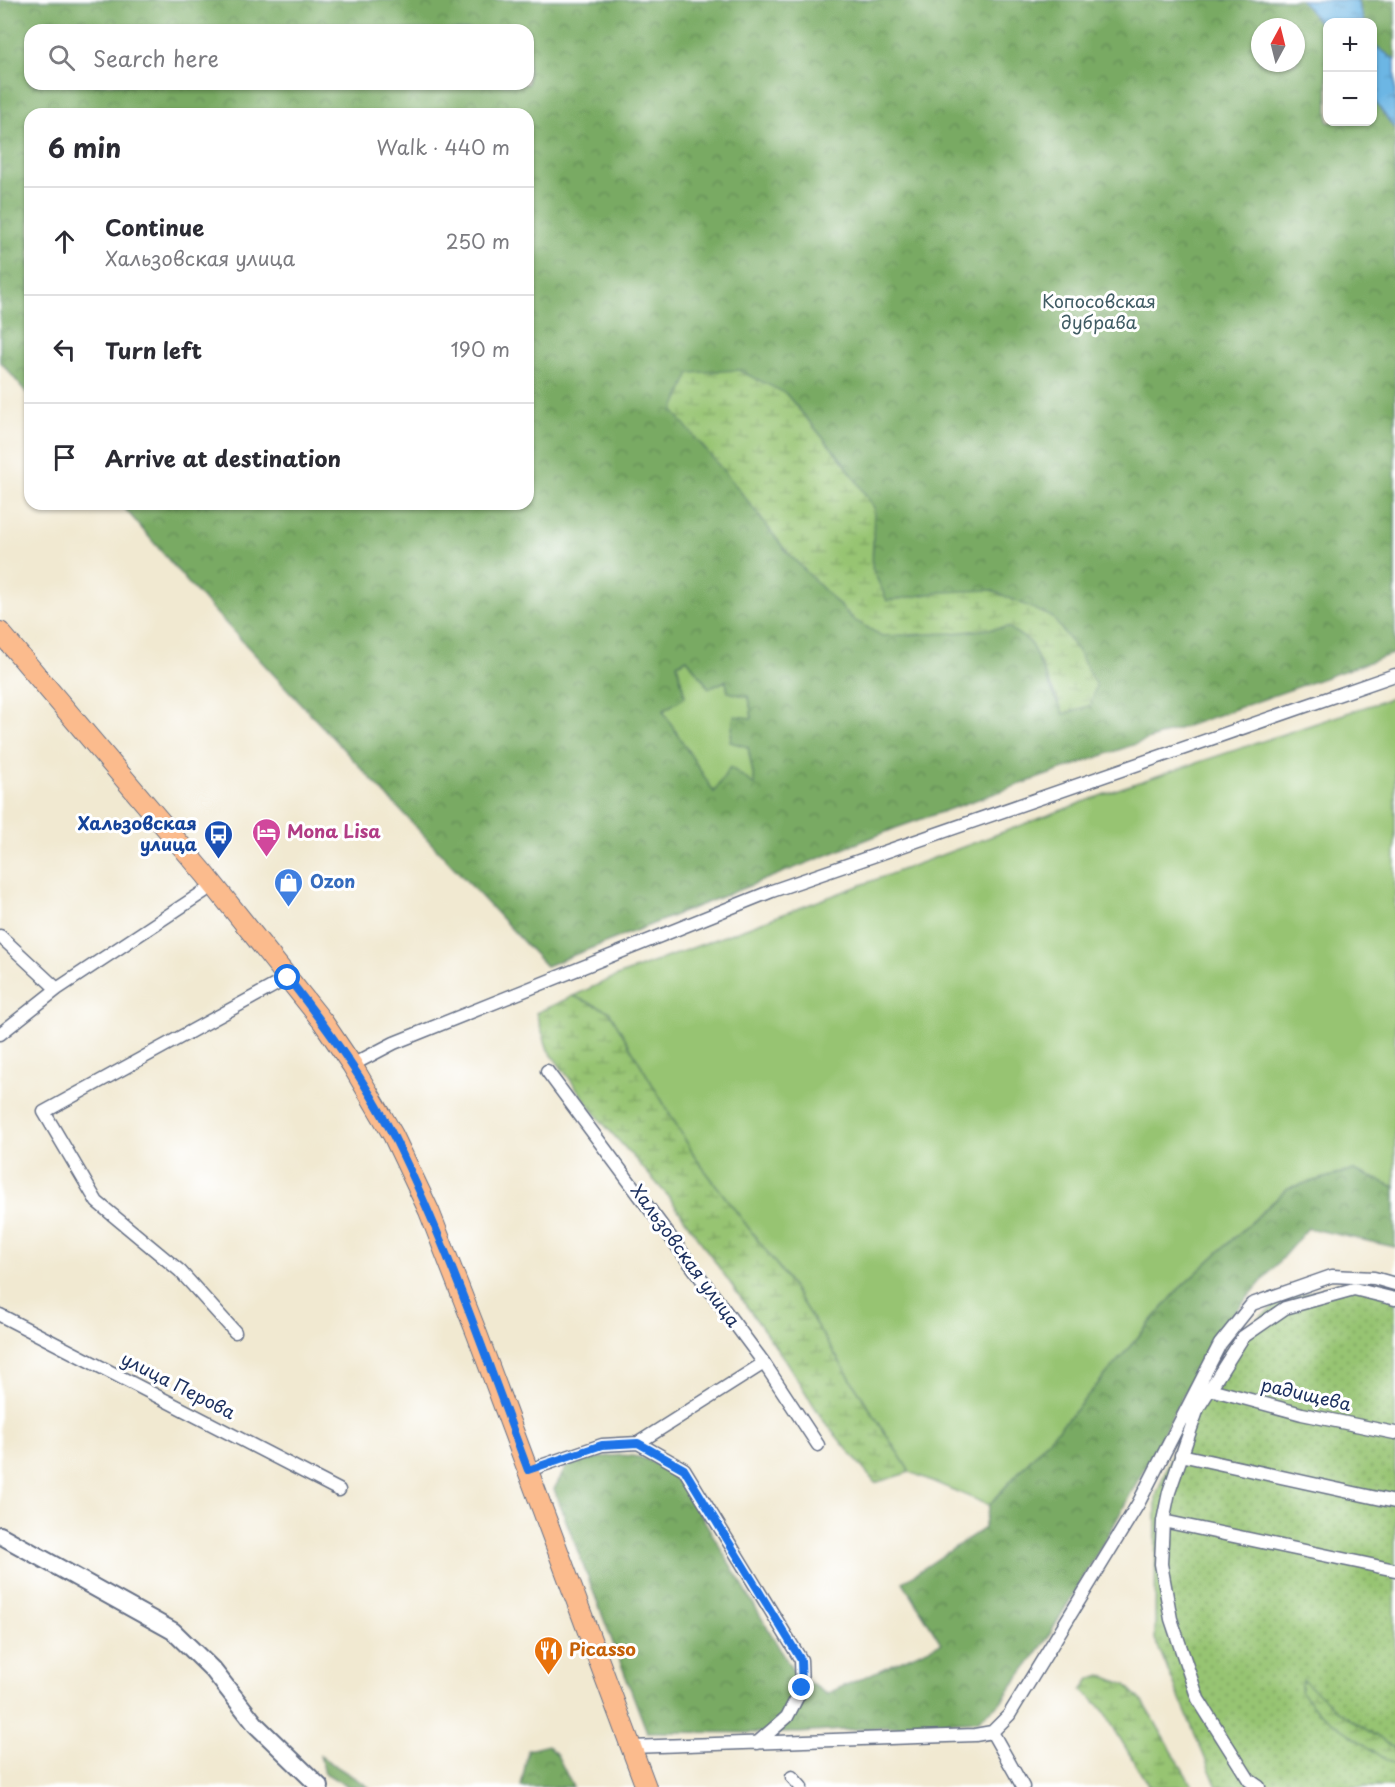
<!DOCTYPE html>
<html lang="en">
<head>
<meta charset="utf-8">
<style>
	body { margin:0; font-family:"Playpen Sans",sans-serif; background:#f7f7f7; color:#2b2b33 }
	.controls { position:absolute; right:18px; top:18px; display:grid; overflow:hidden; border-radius:12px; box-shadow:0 2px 4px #0004 }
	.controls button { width:54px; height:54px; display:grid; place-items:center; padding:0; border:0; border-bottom:2px solid #e1e1e2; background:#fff; color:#2b2b33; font:30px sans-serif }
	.compass { position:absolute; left:1251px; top:18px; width:54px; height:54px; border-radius:50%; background:#fff; box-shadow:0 2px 4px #0004; rotate:7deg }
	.stop { position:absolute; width:18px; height:18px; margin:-14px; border:4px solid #1a73e8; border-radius:50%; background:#fff }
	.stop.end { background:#1a73e8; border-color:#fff; box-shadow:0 2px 6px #0008 }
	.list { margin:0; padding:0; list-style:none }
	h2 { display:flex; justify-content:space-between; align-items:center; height:78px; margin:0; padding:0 24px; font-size:26px }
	h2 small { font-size:20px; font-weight:400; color:#7c7c81 }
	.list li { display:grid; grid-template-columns:39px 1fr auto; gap:18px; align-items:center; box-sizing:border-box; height:108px; padding:0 24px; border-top:2px solid #e1e1e2 }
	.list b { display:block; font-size:22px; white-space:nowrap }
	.list p { margin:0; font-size:20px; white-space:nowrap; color:#7c7c81 }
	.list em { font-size:20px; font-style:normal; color:#7c7c81 }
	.icon { flex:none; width:33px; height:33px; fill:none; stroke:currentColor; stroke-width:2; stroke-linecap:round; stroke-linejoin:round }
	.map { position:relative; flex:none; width:1395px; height:1787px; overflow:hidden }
	.search { position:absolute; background:#fff; box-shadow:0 2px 4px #0004; left:24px; top:24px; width:510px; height:66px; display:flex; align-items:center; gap:15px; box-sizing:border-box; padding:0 21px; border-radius:18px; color:#7c7c81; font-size:22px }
	.panel { position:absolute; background:#fff; box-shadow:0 2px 4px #0004; left:24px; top:108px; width:510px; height:402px; border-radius:18px }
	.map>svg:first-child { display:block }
	.green { fill:#97c472; stroke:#597a68; stroke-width:1.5 }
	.forest { fill:url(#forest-crowns); stroke:#4a6c61; stroke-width:1.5; fill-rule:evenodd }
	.wetland { fill:url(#wetland-marsh); stroke:#597a68; stroke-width:1.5 }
	.garden { fill:url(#garden-dots); stroke:#597a68; stroke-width:1.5 }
	.water { fill:url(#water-ripples); stroke:#4472a1; stroke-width:1.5 }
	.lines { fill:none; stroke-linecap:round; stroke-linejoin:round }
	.minor-casing { stroke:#667086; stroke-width:15 }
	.tertiary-casing { stroke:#667086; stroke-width:20 }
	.primary-casing { stroke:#667086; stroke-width:22 }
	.minor { stroke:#fff; stroke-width:12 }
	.tertiary { stroke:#fff; stroke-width:16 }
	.primary { stroke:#fbbb8d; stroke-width:20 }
	.route { stroke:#1a73e8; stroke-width:8 }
	.labels { text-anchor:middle; stroke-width:6; stroke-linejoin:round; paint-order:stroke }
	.park-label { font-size:18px; fill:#405c64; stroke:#fff }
	.transit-label { font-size:18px; font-weight:bold; fill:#164399; stroke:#fff; text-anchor:end }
	.hotel-label { font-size:18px; font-weight:bold; fill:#b23c85; stroke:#fff; text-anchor:start }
	.shop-label { font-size:18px; font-weight:bold; fill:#366cbe; stroke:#fff; text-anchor:start }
	.street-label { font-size:18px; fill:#1b2f5e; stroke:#fff }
	.food-label { font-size:18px; font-weight:bold; fill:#c56008; stroke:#fff; text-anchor:start }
</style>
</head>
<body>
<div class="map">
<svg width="1395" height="1787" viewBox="0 0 1395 1787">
	<defs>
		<pattern id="forest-crowns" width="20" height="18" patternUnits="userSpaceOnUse" patternTransform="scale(1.5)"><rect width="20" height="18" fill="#79aa64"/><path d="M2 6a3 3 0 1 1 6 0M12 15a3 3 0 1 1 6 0" fill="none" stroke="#628b56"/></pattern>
		<pattern id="wetland-marsh" width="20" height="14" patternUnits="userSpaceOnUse" patternTransform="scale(1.5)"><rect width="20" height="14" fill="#97c472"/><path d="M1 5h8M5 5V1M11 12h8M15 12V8" fill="none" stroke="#7aa061"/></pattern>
		<pattern id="garden-dots" width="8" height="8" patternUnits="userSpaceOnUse" patternTransform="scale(1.5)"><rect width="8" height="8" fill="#97c472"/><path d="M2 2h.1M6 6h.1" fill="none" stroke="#7aa061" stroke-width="1.8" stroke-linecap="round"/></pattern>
		<pattern id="water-ripples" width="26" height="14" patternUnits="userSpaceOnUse" patternTransform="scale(1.5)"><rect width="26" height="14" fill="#6cb6e4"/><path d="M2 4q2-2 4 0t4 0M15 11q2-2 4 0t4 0" fill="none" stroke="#5894bc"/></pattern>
	</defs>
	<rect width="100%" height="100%" fill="#fff"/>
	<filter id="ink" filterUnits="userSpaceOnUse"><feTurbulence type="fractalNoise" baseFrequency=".0167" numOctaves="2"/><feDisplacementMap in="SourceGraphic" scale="12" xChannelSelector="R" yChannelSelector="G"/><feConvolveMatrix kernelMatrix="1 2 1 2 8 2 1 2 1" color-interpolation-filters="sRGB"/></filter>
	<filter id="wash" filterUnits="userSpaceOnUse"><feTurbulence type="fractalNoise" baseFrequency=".008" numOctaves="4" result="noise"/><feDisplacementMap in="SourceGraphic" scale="24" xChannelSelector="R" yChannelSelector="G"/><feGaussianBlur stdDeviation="1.35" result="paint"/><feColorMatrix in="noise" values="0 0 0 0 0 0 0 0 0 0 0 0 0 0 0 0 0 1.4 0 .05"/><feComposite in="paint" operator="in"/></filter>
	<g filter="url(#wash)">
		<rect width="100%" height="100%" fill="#f1e9d1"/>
		<path class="green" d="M687,659l22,29 17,-7 2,11 21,5 3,22 -4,28 8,39 -42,7 -52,-82 23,-15 -8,-32z
			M1395,697v490l-41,-17 -66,18 -109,101 -99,116 -91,100 -79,-33 -125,-196 -88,-116 -88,-149 -36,-15 44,-20 504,-188z"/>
		<path class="forest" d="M0,0h1301l26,33 1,89h44l1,-23 22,30v524l-499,175 -350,138 -357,-382 -68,-80h407v-390h-498v283l-30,-36zM1260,27h36v36h-36zM30,30h498v54h-498zM786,394l59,70 29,44 -2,60 15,33 55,-9 135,58 -19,54 -28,-62 -22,-15 -56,6 -98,-13 -67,-68 -50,-65zM687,659l22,29 17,-7 2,11 21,5 3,21 -18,-2 -4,26 18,5 7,38 -25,-18 -16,25 -51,-81 22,-14 -8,-33z
			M1357,0h38v60l-22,-16 -1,-22h-8z
			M1354,1170l41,17v60l-87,-19 -92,106 -102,191 -67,114 -47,64 -23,18 -179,12 -151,-1 -93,-243 13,-23c53,-15 81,-20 120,25l107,182 32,21 115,-51 -38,-61 81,-54 5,-23 91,-100 99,-116 109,-101z
			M548,1745l9,10 16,32h-52l7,-37z
			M320,1756l49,31h-21l-23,-14z"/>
		<path class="wetland" d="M738,370l47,23 60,71 29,44 -2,60 15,33 55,-9 49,-2 61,27 25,33 19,35 -5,20 -27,9 -34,-72 -22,-15 -56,6 -70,3 -28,-16 -67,-68 -50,-65 -64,-76 17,-38z
			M573,996l36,15 88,149 88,116 125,196 -35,11 -52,-63 -38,-60 -116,-163 -68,-76 -53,-71 -12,-37z
			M1101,1675l25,10 18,18 49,84h-44l-47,-79 -20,-18 8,-11z
			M1303,1679l36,33 56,36v18l-76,-53 -18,-20z"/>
		<path class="garden" d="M1345,1282l50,11v455l-56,-36 -36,-32 -2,12 18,21 76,53v21h-178l-62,-148 1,-143 40,-104 35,-51 48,-39z"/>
		<path class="water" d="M1301,0h56l7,22h-36l-1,11z
			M1373,44l22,16v69l-22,-30z"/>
	</g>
	<g filter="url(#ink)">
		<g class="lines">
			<defs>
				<path id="minor" d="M0,936l57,53
					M0,1034l57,-45 157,-104
					M352,1065l42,-22 378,-152 623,-216
					M547,1071l217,292 54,82
					M0,1315l339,175
					M235,1332l-55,-61 -83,-69 -53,-90 244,-134
					M1210,1389l92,25 93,19
					M638,1443l46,26 117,191 1,28 -15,29 -30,26
					M1181,1455l214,47
					M529,1470l73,-25 36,-2 126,-80
					M1163,1521l232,49
					M992,1732l31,55
					M631,1747l344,-12 17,-3 17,-17 129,-211 82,-160 32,-40 80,-28 42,2 21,6
					M792,1777l9,10
					M1259,1787l-10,-7 -51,-81 -27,-80 -10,-55 2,-43 6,-29 29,-84 45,-71 42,-29 69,-19 41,10"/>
				<path id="tertiary" d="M0,1535l173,96 40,39 43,55 64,62"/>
				<path id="primary" d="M0,632l205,242 118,148 29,43 41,70 36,76 48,123 169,453"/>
			</defs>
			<use href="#minor" class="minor-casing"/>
			<use href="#tertiary" class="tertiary-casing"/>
			<use href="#primary" class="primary-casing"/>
			<use href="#minor" class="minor"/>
			<use href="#tertiary" class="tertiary"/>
			<use href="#primary" class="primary"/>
		</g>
	</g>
	<g class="lines" filter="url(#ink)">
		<path class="route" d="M288,978c39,50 77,102 106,159 53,107 92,221 134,333l74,-25 36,-2 46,26 117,191 1,28"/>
	</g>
	<defs>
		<symbol id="hotel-pin" viewBox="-11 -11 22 30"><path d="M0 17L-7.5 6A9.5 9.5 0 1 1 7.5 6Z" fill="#d1479c" stroke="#fff"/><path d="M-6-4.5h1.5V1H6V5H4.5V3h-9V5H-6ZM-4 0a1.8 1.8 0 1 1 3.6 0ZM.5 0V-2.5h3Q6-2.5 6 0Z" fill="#fff"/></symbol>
		<symbol id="bus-pin" viewBox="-11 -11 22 30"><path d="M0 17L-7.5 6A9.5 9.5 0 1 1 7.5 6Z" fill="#1a4fb4" stroke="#fff"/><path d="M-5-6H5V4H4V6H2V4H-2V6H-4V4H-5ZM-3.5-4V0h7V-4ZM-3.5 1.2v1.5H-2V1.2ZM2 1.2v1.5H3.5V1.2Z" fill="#fff"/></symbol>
		<symbol id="shop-pin" viewBox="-11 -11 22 30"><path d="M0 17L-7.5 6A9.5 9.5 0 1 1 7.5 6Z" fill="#3f7fe0" stroke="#fff"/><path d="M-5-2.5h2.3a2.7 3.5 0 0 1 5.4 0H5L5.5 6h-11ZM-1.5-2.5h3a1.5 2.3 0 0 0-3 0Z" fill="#fff"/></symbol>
		<symbol id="restaurant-pin" viewBox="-11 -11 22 30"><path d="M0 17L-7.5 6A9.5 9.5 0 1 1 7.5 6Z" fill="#e8710a" stroke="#fff"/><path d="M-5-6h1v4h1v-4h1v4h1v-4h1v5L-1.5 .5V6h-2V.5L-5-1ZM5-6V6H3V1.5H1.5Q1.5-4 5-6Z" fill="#fff"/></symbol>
	</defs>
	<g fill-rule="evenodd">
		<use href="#hotel-pin" x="250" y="816" width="33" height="45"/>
		<use href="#bus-pin" x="202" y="818" width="33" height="45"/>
		<use href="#shop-pin" x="272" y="866" width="33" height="45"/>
		<use href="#restaurant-pin" x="532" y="1634" width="33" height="45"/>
	</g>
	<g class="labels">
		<g class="park-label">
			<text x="1099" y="308">Копосовская<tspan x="1099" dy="21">дубрава</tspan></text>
		</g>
		<g class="transit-label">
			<text x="197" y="830">Хальзовская<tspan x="197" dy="21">улица</tspan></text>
		</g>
		<g class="hotel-label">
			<text x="287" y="838">Mona Lisa</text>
		</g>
		<g class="shop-label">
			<text x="310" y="888">Ozon</text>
		</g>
		<g class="street-label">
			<text transform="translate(685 1256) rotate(54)" y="6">Хальзовская улица</text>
			<text transform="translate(178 1386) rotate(27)" y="6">улица Перова</text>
			<text transform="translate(1306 1395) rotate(13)" y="6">радищева</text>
		</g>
		<g class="food-label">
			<text x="569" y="1656">Picasso</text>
		</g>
	</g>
</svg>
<div class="controls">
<button>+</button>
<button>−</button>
</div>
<svg class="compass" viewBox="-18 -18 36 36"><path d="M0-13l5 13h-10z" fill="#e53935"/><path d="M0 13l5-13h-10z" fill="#7c7c81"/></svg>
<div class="stop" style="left:288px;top:978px"></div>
<div class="stop end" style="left:802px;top:1688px"></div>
<div class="search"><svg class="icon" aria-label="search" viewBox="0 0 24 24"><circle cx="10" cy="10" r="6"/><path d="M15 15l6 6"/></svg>Search here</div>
<section class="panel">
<h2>6 min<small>Walk · 440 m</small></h2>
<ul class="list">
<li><svg class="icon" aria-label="ahead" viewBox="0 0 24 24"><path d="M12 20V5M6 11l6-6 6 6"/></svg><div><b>Continue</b><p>Хальзовская улица</p></div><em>250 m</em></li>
<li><svg class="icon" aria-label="left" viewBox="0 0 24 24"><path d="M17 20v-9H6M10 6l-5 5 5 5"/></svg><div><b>Turn left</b></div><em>190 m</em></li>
<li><svg class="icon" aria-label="arrive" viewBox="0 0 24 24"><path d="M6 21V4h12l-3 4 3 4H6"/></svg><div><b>Arrive at destination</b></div></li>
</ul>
</section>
</div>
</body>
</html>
